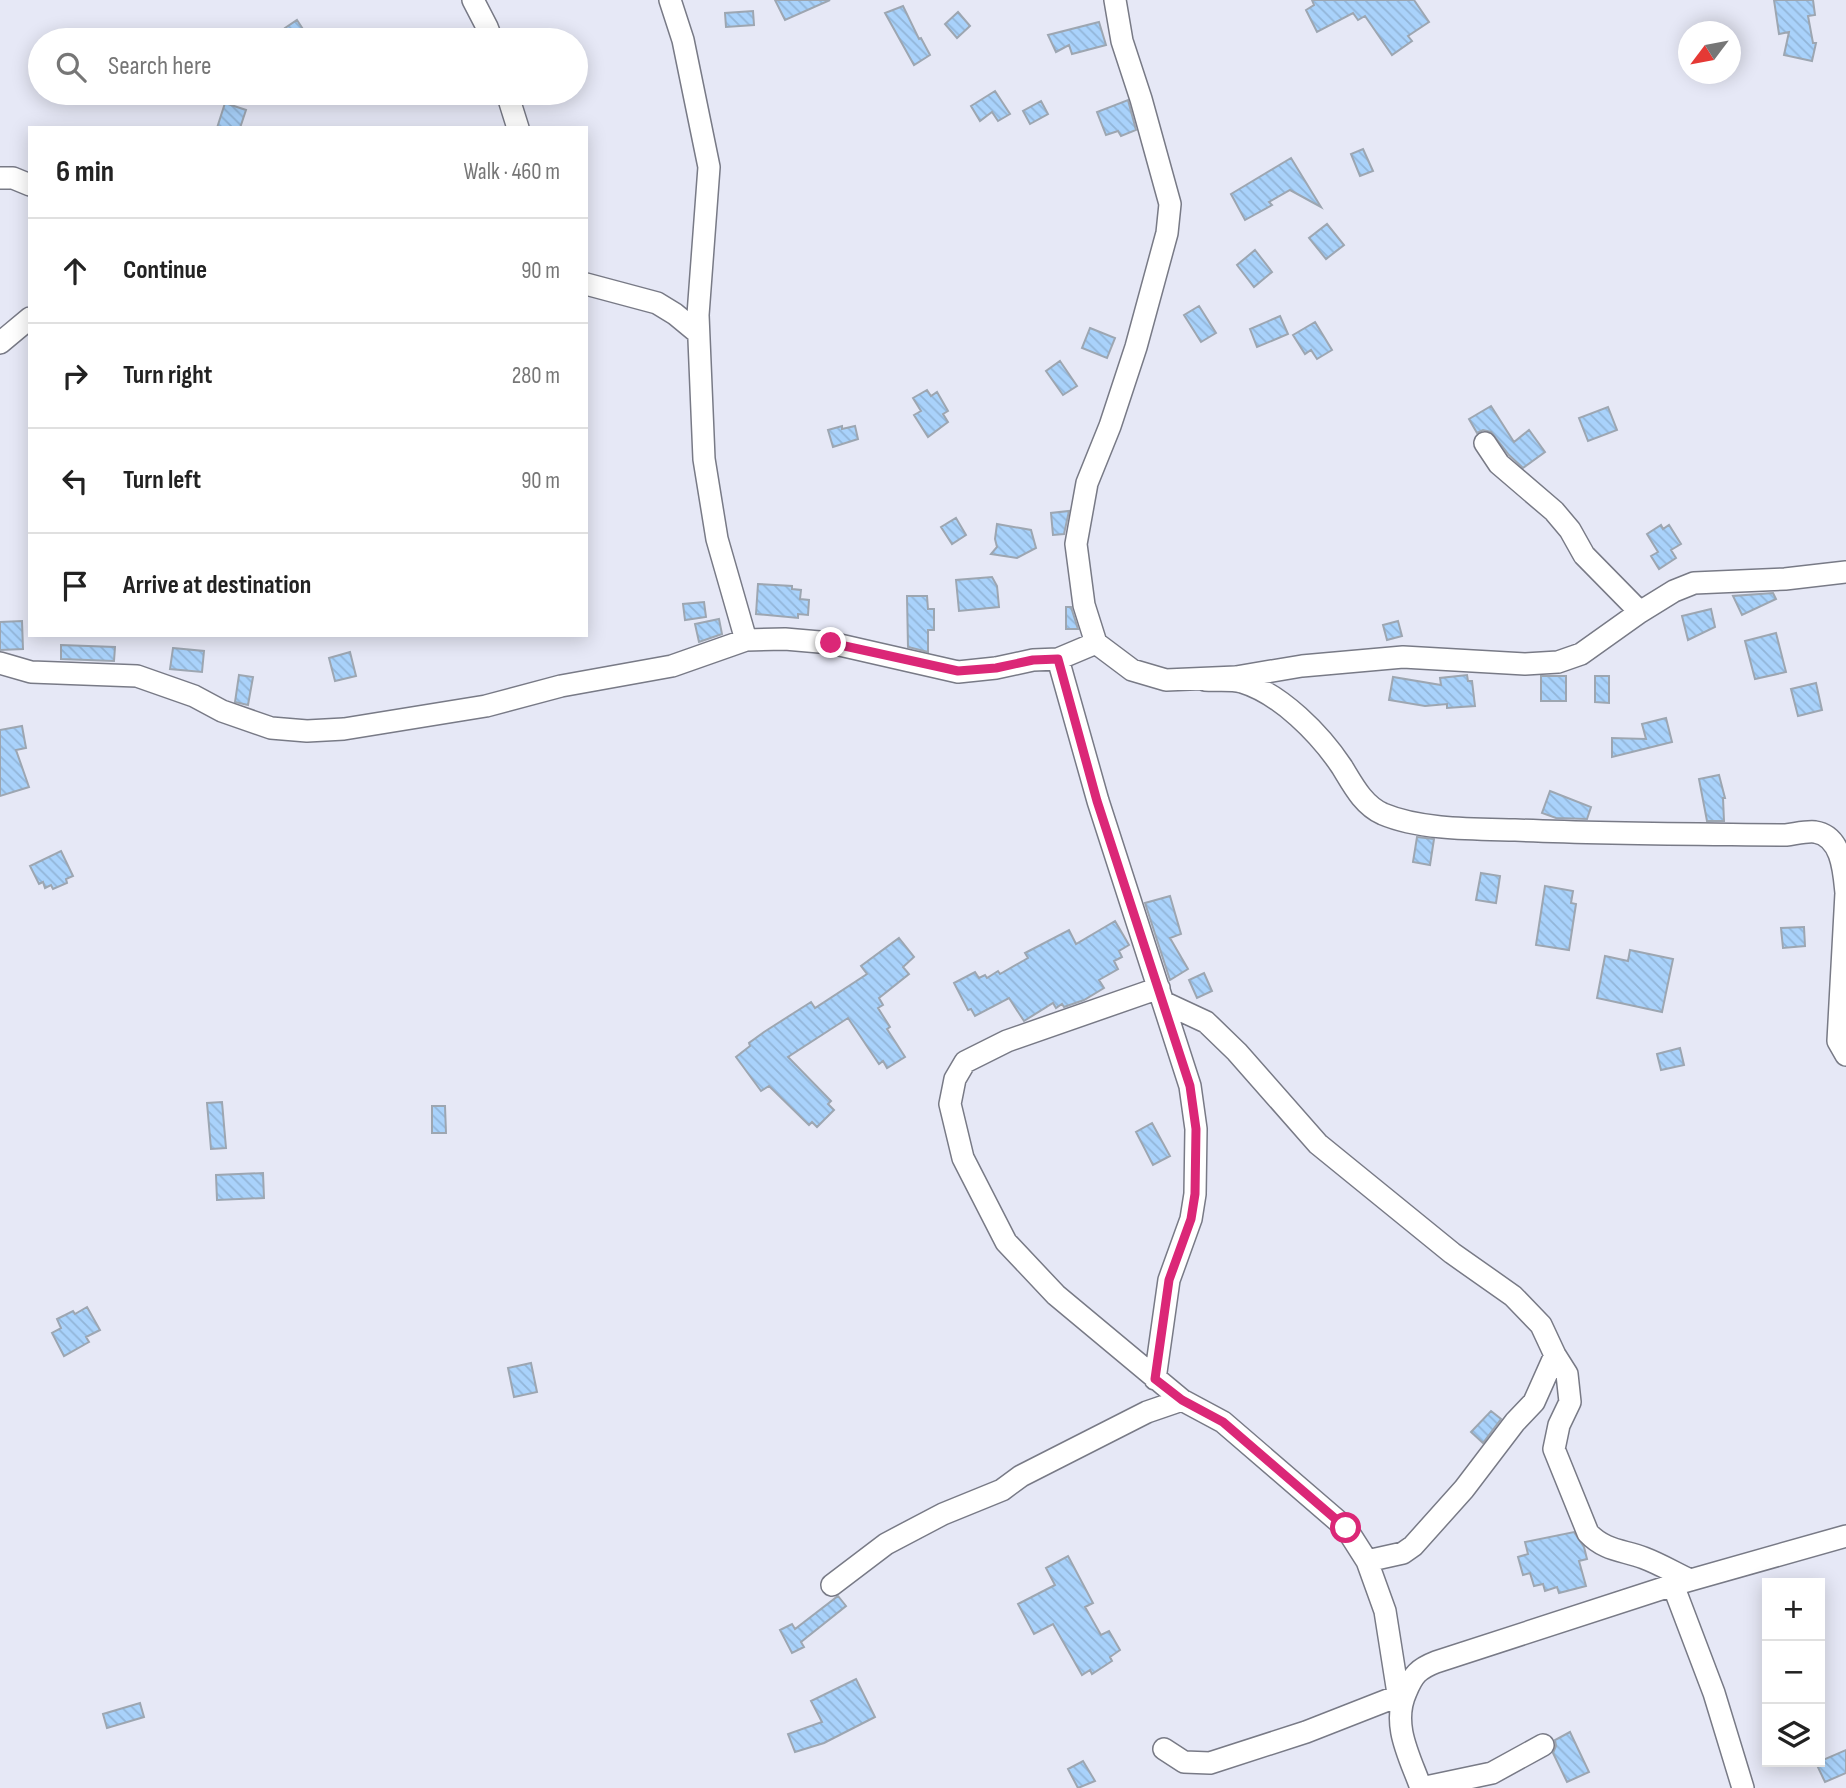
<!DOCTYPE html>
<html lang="en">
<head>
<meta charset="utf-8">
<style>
	body { margin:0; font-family:"Sofia Sans Condensed",sans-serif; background:#f6f6f6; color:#222 }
	.controls { position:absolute; right:21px; bottom:21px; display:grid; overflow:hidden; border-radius:0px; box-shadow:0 4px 18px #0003 }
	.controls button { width:63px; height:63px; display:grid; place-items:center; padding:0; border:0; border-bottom:2px solid #e0e0e0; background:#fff; color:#222; font:35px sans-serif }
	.compass { position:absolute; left:1678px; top:21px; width:63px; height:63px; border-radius:50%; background:#fff; box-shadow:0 4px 18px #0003; rotate:238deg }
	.stop { position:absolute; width:21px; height:21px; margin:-16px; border:5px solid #db2777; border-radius:50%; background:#fff }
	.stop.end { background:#db2777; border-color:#fff; box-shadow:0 2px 7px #0008 }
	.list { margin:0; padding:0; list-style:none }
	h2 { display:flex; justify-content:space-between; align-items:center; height:91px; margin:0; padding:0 28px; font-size:30px }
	h2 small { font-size:23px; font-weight:400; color:#767676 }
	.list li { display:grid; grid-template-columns:46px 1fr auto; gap:21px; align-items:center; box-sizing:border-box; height:105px; padding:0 28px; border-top:2px solid #e0e0e0 }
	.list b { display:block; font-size:26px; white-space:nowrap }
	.list em { font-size:23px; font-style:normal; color:#767676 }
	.icon { flex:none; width:38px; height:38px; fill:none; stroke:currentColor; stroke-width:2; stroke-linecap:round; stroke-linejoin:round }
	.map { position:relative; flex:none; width:1846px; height:1788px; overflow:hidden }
	.search { position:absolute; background:#fff; box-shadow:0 4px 18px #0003; left:28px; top:28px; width:560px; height:77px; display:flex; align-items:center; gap:18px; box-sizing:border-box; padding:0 24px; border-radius:38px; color:#767676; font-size:26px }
	.panel { position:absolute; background:#fff; box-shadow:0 4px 18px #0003; left:28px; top:126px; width:560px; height:511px; border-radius:0px }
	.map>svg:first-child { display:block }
	.building { fill:url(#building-back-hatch); stroke:#9da6b1; stroke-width:2 }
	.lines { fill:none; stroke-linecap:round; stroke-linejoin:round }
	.street-casing { stroke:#787a86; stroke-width:24 }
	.street { stroke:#fff; stroke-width:21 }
	.route { stroke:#db2777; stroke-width:9 }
</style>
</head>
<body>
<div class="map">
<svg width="1846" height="1788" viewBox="0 0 1846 1788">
	<defs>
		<pattern id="building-back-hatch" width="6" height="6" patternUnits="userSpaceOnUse" patternTransform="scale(1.75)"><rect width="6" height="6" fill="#a9d2fb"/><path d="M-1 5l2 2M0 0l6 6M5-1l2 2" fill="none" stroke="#92b5d8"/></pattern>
	</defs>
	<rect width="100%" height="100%" fill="#e6e8f6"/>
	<path class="building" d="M775,0h55l-45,20z
		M1312,0h102l15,22 -21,14 4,5 -20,14 -27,-39 -7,4 -5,-7 -36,19 -11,-22 8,-5z
		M1774,0h39l2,15 -7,1 5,27h3l-4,18 -28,-6 5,-23 -10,2z
		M903,6l16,33 2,-1 9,17 -16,10 -29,-52z
		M753,11l1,14 -28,2 -1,-14z
		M958,12l12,14 -13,12 -12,-14z
		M297,20l13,20h-17l-8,-12z
		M1099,22l7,23 -34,9 -3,-9 -13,7 -8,-17z
		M995,91l15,23 -12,7 -6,-9 -12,9 -9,-15z
		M1128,100l8,30 -15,6 -3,-5 -12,4 -9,-23z
		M1041,101l7,13 -18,10 -7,-13z
		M225,103l21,7 -6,18h-23z
		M1363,149l10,22 -13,5 -9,-22z
		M1291,158l30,49 -31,-17 -21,12 3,3 -27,15 -14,-26z
		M1327,224l17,21 -18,14 -17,-21z
		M1255,250l17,22 -18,15 -17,-22z
		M1199,306l17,27 -15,9 -17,-27z
		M1280,316l8,18 -31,13 -7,-18z
		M1315,322l17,28 -15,9 -6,-9 -6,4 -12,-19z
		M1090,328l25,10 -8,20 -25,-10z
		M1060,361l17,25 -14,9 -17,-24z
		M927,390l4,6 6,-4 11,19 -5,3 5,8 -20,15 -14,-22 7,-4 -8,-13z
		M1491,406l23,36 15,-12 16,22 -22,16 -14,-13 -18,-23 -8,-2 -6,3 -8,-14z
		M1608,407l9,23 -29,11 -9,-23z
		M842,426v3l13,-3 3,13 -25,8 -5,-17z
		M1069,511l-5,23 -11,1 -2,-22z
		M956,518l10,17 -14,9 -11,-17z
		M997,524l34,6 5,18 -19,10 -26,-4 6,-7 -2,-8z
		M1661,525l2,4 6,-4 12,19 -10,6 5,8 -17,11 -8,-13 7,-4 -11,-18z
		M992,577l5,9 2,21 -40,4 -3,-31z
		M758,584l34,2v3l9,1 -1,9 9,1 -1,15 -10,-1v4l-42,-4z
		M1773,593l3,6 -34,16 -9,-19z
		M907,596h20l1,13h6v21h-6v22l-20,-5z
		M704,602l2,15 -21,3 -2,-16z
		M1066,607h5l7,22h-12z
		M1711,609l4,18 -27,13 -6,-24z
		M719,619l3,15 -23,8 -4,-18z
		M22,621l1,28 -23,1v-28z
		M1398,621l4,15 -15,4 -4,-15z
		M1776,633l10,39 -31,7 -10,-38z
		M61,645l54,2 -1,14 -53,-2z
		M173,648l31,3 -2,21 -32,-3z
		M350,652l6,24 -21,5 -6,-23z
		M239,675l14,2 -5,28 -13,-3z
		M1467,675l1,6h4l3,25 -28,2v-4l-22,2 -36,-6 4,-23 48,8 -1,-7z
		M1541,676h25v25h-25z
		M1595,676h14v27l-14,-1z
		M1816,683l6,27 -24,6 -7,-27z
		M1666,718l6,24 -60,15v-19l34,1 -4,-15z
		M22,726l4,22 -10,2 13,37 -29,9v-66z
		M1719,775l6,23h-2l1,23h-17l-8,-42z
		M1550,791l41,16 -4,12 -31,-1 -14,-5z
		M1417,837l17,2 -4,26 -17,-3z
		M61,851l12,25 -7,3 1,4 -14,6 -2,-4 -6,3 -2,-6 -4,2 -9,-18z
		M1481,873l19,3 -4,27 -20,-3z
		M1545,886l28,5 -2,12 5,1 -7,46 -33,-5z
		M1170,896l11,38 -11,4 18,31 -18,11 -25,-77z
		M1115,921l14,24 -10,6 3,6 -8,4 4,8 -19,11 5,8 -20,12 -20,7 -2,-3 -6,4 -3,-5 -29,18 -15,-23 -34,18 -4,-7 -3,1 -14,-27 21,-11 4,6 6,-3 2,3 11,-7 2,3 28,-16 -3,-5 44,-23 7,14z
		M1804,927l1,19 -22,2 -2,-20z
		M899,938l15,19 -11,10 6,7 -30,24 4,7 -5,3 12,19 -3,2 18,28 -18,11 -4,-7 -4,3 -31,-46 -60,39 43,44 -3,3 6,6 -17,17 -5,-5 -3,3 -40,-39 -8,5 -25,-34 14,-11 -1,-3 15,-11 47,-30 4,6 52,-34 -6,-8z
		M1630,950l43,9 -11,53 -65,-14 8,-42 23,5z
		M1204,973l8,18 -15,7 -8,-18z
		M1680,1048l4,17 -23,5 -4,-16z
		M222,1102l4,46 -15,1 -4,-46z
		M432,1106h13l1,27h-14z
		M1152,1123l18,33 -17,9 -17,-33z
		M263,1173l1,25 -47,2 -1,-25z
		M87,1307l13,23 -14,7 3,5 -25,14 -12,-23 9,-5 -4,-9 16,-8 2,3z
		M531,1363l6,29 -23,5 -6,-29z
		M1491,1411l10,8 -18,24 -12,-11z
		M1574,1532l10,15 3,12 -8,2 7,25 -27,7 -2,-6 -12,4 -2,-7 -9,2 -4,-13 -7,2 -5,-18 10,-3 -3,-12z
		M1068,1556l25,47 -8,4 16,28 8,-4 11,19 -10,7 2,4 -20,13 -2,-4 -8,5 -29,-51 -19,10 -16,-30 37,-19 -9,-17z
		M838,1596l8,10 -45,36 3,5 -12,6 -12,-23 12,-6 3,5z
		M856,1679l19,38 -51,26 -29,9 -7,-18 34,-12 -11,-21z
		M140,1703l4,14 -37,11 -4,-14z
		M1570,1732l19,40 -22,10 -14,-29 3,-7 -1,-6z
		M1846,1750v23l-21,9 -9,-19z
		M1083,1761l12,20 -17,7 -10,-19z"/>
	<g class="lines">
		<defs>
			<path id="street" d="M473,0l14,27 5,13
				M670,0l13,40 26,127 -11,148 6,144 13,80 29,101
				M507,93l11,35
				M0,178h13l17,7
				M586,284l71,19 18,11 23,19
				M0,343l30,-25
				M1485,443l14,21 55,47 16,19 14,25 56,57
				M1096,643l-12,-38 -8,-61 11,-61 23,-57 26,-79 31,-114 3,-29 -29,-105 -19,-58 -7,-41
				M1058,659l38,-16 36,27 34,10 70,-3 66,-11 101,-9 122,7 33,-2 23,-8 59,-42 34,-21 20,-8 91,-4 61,-7
				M0,663l31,9 106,4 57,20 28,15 49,17 36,3 37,-2 142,-23 75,-20 111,-20 74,-26 39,-1 46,4 127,29 38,-4 37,-8 25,-1 40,142 92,285 6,43 -1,65 -4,25 -22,61 -14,99
				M1205,680c11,1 26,-1 37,2 39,12 78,52 100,85 11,18 21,38 41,47 38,16 92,15 132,16 90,4 181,4 271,5 9,-1 20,-4 29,-3 27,4 29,40 31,61l-8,148 8,14
				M1159,988l-152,53 -42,21 -10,17 -5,25 13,54 43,84 50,53 126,105 41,22 123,106 21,33 18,50 15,95
				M1163,1002l43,20 31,30 81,92 134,109 61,43 28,29 14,30 12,19 3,28 -11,23 -5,24 34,84c17,18 35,17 56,25 16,6 31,15 46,22
				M1367,1561l36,-8 10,-7 51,-57 51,-67 19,-20 21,-47
				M832,1585l54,-41 57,-30 59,-24 19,-14 126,-64 35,-12
				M1673,1585l41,108 29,95
				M1543,1745l-51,28 -71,15c-11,-31 -30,-63 -15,-96 7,-17 12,-23 30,-30l237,-77 173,-49
				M1164,1749l20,13 26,1 96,-31 92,-36"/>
		</defs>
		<use href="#street" class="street-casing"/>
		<use href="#street" class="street"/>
	</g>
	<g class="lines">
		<path class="route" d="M831,643l127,28 38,-3 37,-8 25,-1 39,142 93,285 6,43 -1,65 -4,25 -22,61 -14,99 27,21 41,22 123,106"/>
	</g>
</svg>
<div class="controls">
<button>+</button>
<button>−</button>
<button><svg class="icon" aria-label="layers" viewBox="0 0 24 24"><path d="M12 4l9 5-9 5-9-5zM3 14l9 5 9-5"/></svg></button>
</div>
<svg class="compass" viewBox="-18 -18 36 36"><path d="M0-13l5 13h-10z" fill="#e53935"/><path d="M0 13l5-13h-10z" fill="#767676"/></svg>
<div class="stop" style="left:1346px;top:1528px"></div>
<div class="stop end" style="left:831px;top:643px"></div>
<div class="search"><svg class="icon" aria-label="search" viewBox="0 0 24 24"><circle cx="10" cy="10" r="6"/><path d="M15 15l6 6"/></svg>Search here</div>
<section class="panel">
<h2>6 min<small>Walk · 460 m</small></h2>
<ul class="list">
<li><svg class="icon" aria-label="ahead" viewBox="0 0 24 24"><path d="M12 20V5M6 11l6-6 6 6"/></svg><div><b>Continue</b></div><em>90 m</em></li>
<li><svg class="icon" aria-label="right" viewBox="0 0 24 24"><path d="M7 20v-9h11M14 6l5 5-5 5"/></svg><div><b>Turn right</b></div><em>280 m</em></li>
<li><svg class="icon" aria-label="left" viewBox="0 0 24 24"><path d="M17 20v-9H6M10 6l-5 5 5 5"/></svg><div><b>Turn left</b></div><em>90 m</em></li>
<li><svg class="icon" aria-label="arrive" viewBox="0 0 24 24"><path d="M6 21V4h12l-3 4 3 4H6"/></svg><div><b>Arrive at destination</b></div></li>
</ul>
</section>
</div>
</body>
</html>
